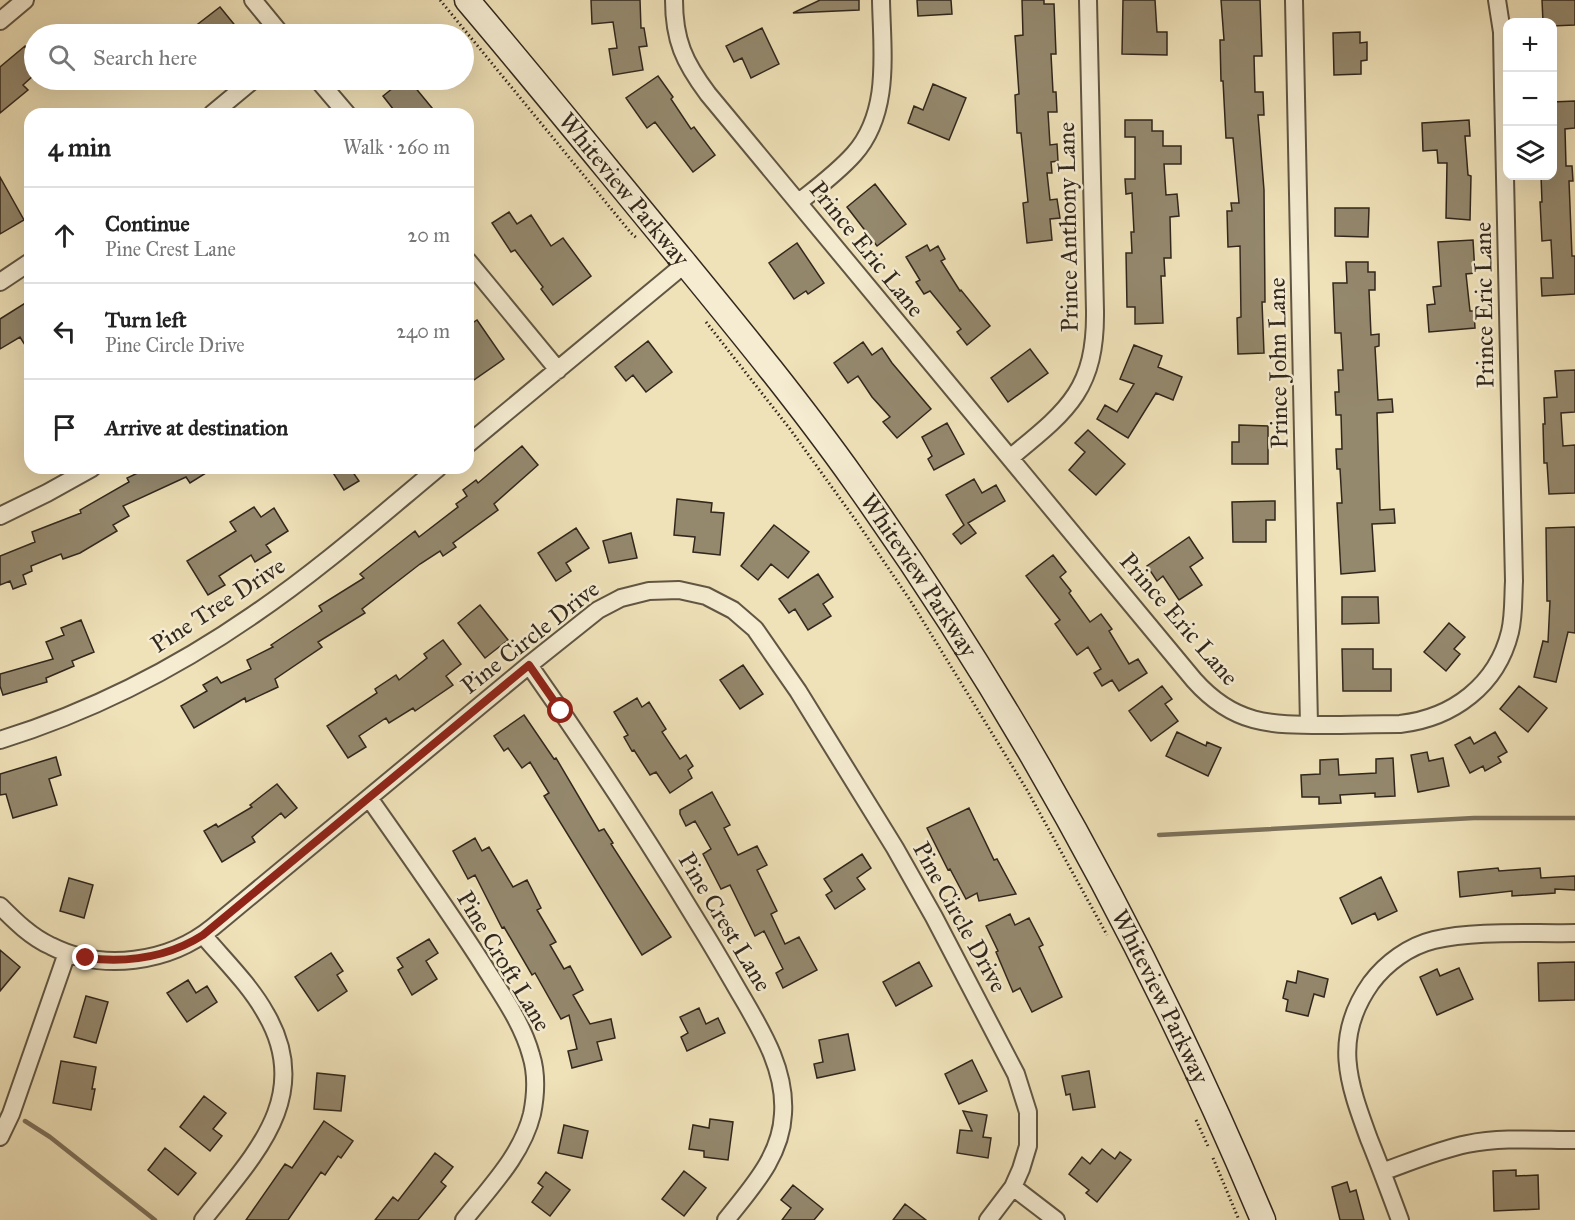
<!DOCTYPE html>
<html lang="en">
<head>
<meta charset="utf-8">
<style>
	body { margin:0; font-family:"IM FELL Great Primer",serif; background:#f2f2f2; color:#222 }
	.controls { position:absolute; right:18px; top:18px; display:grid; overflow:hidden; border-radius:12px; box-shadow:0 6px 24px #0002 }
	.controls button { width:54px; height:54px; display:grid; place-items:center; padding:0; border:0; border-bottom:2px solid #e0e0e0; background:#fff; color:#222; font:30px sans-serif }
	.stop { position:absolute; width:18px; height:18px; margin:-14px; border:4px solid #8f2418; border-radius:50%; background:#fff }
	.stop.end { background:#8f2418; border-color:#fff; box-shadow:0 2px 6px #0008 }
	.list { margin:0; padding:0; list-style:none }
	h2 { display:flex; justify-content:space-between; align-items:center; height:78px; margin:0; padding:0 24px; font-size:26px }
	h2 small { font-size:20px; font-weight:400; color:#767676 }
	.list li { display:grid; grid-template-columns:39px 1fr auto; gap:18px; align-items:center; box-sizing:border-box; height:96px; padding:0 24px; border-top:2px solid #e0e0e0 }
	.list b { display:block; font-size:22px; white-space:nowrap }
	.list p { margin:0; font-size:20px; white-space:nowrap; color:#767676 }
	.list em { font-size:20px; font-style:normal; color:#767676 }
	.icon { flex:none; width:33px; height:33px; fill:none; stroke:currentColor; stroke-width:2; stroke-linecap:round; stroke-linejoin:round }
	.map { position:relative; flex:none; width:1575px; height:1220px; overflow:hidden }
	.search { position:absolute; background:#fff; box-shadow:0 6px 24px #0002; left:24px; top:24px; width:450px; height:66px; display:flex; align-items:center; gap:15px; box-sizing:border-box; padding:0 21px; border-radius:33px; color:#767676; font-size:22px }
	.panel { position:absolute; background:#fff; box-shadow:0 6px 24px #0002; left:24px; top:108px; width:450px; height:366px; border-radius:18px }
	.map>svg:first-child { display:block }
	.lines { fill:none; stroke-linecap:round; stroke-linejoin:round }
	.stream { stroke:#7c715a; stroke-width:4.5 }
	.building { fill:#94886d; stroke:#31271c; stroke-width:1.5 }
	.street-casing { stroke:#605643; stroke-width:20 }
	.secondary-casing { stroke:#31271c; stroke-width:27 }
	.path { stroke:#31271c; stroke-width:3; stroke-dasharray:1.5 3; stroke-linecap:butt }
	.street { stroke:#f5ecd1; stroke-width:16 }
	.secondary { stroke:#f5ecd1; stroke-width:24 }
	.route { stroke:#8f2418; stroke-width:8 }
	.labels { text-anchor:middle; stroke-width:5; stroke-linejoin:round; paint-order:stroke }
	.street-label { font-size:24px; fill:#31271c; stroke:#f5ecd1 }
</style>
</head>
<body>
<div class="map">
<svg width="1575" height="1220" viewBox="0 0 1575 1220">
	<rect width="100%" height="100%" fill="#efe1b8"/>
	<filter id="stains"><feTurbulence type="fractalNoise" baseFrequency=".00333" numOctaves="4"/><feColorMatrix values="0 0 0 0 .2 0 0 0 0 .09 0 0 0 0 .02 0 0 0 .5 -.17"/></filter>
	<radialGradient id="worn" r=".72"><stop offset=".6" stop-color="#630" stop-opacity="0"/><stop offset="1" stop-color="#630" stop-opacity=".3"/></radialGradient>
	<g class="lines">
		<path class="stream" d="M1159,835l315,-17h101
			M25,1121l25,16 105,83"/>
	</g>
	<path class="building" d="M591,0h49l1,28h3l3,18 -8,1 4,23 -30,5 -4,-26 8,-1 -4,-26 -21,2z
		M820,0h39v10l-66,3z
		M917,0h34l1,14 -34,2z
		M1022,0h22v4h10l2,50h-5l2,38h3l1,20h-9l2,33 7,-1 1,17 -7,1 1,11h-5l3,27 7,-1 3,19 -10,1 2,21 -25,3 -4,-40 5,-1 -7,-69h-4l-2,-38 4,-1 -4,-58 8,-1z
		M1123,0h32l2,32h10v23l-45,-1z
		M1221,0h39l2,56h-8l1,36h8l1,23h-6l6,75 1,112h-3l2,51 -26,1 -1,-36 4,-1 -1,-71 -12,1 -1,-36h5l-1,-8h8l-6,-65h-7l-3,-57h-2l-1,-41h4z
		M1542,0h33v25l-23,1v-4h-9z
		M220,7l22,27h-57z
		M762,28l17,36 -28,14 -9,-20 -8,4 -8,-16z
		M1360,32v11l7,-1v18l-6,1v13l-27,1 -1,-42z
		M25,46l9,12v17l-11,10 5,5 -28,23v-46z
		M658,76l15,21 -2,2 20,30 3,-2 21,28 -22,17 -38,-50 -8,6 -21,-30z
		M403,80h6l28,34h-40l-14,-18z
		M933,84l33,14 -17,42 -41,-17 6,-17 9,4z
		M1575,101v27l-10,1 1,37h6l1,15h-4l3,75h3v38l-33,2 -1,-18h12l-2,-38 -9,1 -2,-39h2l-1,-26h11v-74z
		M1125,120h27v11h11v15h18v18h-17l2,31 11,-1 2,22 -9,1 1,41h-7l1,18h-4l2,47 -28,1v-17h-8l-1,-54h6l-1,-21h3l-2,-39 -6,1 -1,-15h10v-42h-10z
		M1469,120l1,16h-5l3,39 3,1 -1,44 -24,-2 1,-55h-9l-1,-13 -14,1 -1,-28z
		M0,177l24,43 -24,14z
		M875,184l31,40 -29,22 -30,-39z
		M1335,208h34l-1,29 -33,-1z
		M509,212l8,12 14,-9 20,31 12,-8 28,38 -38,29 -12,-16 2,-2 -28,-37 -4,2 -19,-29z
		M1473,240l2,33 -9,1 4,37h4l1,17 -46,4 -2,-27 8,-1 -2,-17 8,-1 -3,-44z
		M797,243l27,40 -16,11 -2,-3 -12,8 -25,-36z
		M927,245l3,6 8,-5 7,13 -4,2 19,30 1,-1 29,36 -23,19 -10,-13 4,-3 -31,-38 -6,3 -8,-12 4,-2 -14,-23z
		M1346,262h22v10h7v18h-6l2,45 8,-1v12l-4,1 3,53 14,-1 1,13 -16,1 3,97 14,-1 1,14 -23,1 3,47 -34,3 -4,-71h5l-2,-34h-3l-1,-20h6l-1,-34h-5l-1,-23h4l-1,-22h5l-2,-37h-6l-2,-50h14z
		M30,300v53l-10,-16 -20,12v-30z
		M477,320l27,39 -36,25v-58z
		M648,341l24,31 -26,20 -13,-17 -7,6 -11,-14z
		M863,342l9,13 10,-7 10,15 39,46 -34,29 -14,-16 7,-5 -18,-20 -14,-21 -10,7 -14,-20z
		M1134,345l28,11 -4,11 24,10 -9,23 -17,-7 -28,45 -31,-19 8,-14 12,7 17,-28 -14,-5z
		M1030,349l18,24 -40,29 -17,-24z
		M1575,370v42l-14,1 2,33 12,-1v48l-26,1 -2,-31h-3l-1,-39h2l-1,-26 13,-1 -2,-26z
		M947,423l17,31 -30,16 -6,-11 4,-3 -10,-19z
		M1239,425l29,1v38h-36v-22h7z
		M1088,430l37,34 -29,31 -27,-25 16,-18 -10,-9z
		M522,446l16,19 -44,39 4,6 -45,33 3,4 -13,9 -3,-5 -20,13 -58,45 3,4 -47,29 4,5 -47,32 3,8 -32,15 -1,-4 -51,30 -13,-22 26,-15 -4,-6 14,-8 4,6 30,-14 -4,-9 26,-13 -2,-2 51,-34 -3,-5 45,-28 -4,-4 55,-43 4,6 39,-30 -2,-3 11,-8 -4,-6 13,-10 2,3z
		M148,468h66l-24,15 -4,-6 -63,29 6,10 -16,9 4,6 -37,22 -17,6 -2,-5 -30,12 1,5 -9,4 3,9 -13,5 -3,-8 -10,4v-29l35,-14 -3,-10 49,-19 -1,-3 49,-28 -2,-4z
		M330,468h20l9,13 -15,9z
		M974,479l8,14 14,-8 9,16 -37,22 8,10 -15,11 -8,-10 11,-9 -18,-30z
		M677,499l35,4 -1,9 13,1 -4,42 -27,-3 2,-15 -21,-2z
		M1275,501v19h-9v22h-33l-1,-40z
		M254,507l7,10 13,-9 14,23 -22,14 5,7 -16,10 -4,-7 -32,21 6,9 -17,10 -21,-34 49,-30 -6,-9z
		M774,525l35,27 -21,26 -17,-14 -13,16 -17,-14z
		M1575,527v106l-7,-1 -12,50 -22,-5 9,-36 5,1 2,-41h-3l-1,-73z
		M576,528l13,20 -23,15 5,8 -15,10 -18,-28z
		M631,533l6,25 -28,5 -6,-22z
		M1189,537l14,21 -13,9 12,18 -23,15 -16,-24 -6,5 -10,-15z
		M1053,555l13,17 -6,5 11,14 -2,2 21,29 11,-8 11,15 -3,2 20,33 9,-5 9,14 -28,18 -7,-11 -10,6 -8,-13 7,-4 -13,-22 -11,8 -22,-31 5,-4 -34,-44z
		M818,574l15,23 -10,7 8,12 -23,14 -13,-21 -6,4 -10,-14z
		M1342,597h36l1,26 -37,1z
		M480,605l28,35 -23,18 -27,-35z
		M81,620l13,32 -22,9 2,5 -28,12 1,4 -44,13 -3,-9v-12l53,-15 -7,-17 18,-7 -3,-7z
		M1449,623l16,14 -11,12 6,5 -14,17 -22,-19z
		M443,640l18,24 -15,12 7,9 -38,26 -2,-3 -24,15 -3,-5 -27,18 7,11 -18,11 -21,-32 50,-33 -2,-4 21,-14 3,5 28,-22 -3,-4z
		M1342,649h31v20h18v22h-48z
		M743,665l20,29 -23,15 -20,-29z
		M1162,686l10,13 -7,5 13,17 -27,20 -22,-30z
		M1519,686l28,22 -19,24 -28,-23z
		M637,698l5,9 7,-5 17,27 -4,3 18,27 6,-4 7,11 -5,4 4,8 -22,15 -14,-21 -6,3 -16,-25 -2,1 -8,-14 4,-2 -14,-23z
		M524,715l30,44 2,-1 43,73 5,-2 9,14 -2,1 60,93 -29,18 -98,-159 5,-3 -19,-31 -8,6 -14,-20 -4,3 -10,-15z
		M1177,732l29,14 1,-4 14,6 -13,28 -42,-20z
		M1495,732l12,20 -9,5 3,5 -16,9 -2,-5 -13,7 -15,-28 15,-8 4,7z
		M1427,752l2,9 14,-3 6,28 -31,6 -7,-37z
		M56,757l5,18 -12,4 8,26 -44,13 -7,-24 -6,1v-21z
		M1393,758l2,38 -20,1v-4l-35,2 1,8 -22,1v-7h-17l-1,-22 19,-1v-14l18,-1 1,16 37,-2v-14z
		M277,784l20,24 -12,10 -4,-5 -29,24 3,5 -33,20 -18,-31 12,-7 2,3 34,-20 -2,-2z
		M712,792l18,33 -6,3 14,27 19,-9 10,19 -10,5 20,41 -6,3 14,30 14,-7 18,33 -34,18 -7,-15 7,-4 -19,-38 -9,5 -25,-51 -9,4 -18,-35 8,-5 -16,-28 -9,5 -6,-12v-4z
		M969,808l25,52 3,-1 19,35 -37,7 -2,-8 -11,6 -16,-30 -2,1 -21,-42z
		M475,838l7,13 7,-4 24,40 14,-7 14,28 -4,2 19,32 -6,3 14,24 6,-3 13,24 -10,5 17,29 21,-5 4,19 -18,4 5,18 -30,8 -4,-17 9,-2 -8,-34 -8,4 -26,-46 -3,2 -28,-48 -2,1 -27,-53 -7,4 -15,-28z
		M862,854l9,14 -14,10 8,11 -30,20 -9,-14 6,-4 -8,-12z
		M1498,868l1,3 41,-3 1,10 34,-2v14l-20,-1v4l-43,3v-5l-52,6 -2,-25z
		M1381,877l16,34 -19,9 -3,-7 -23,11 -12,-26z
		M69,878l24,7 -9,33 -24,-7z
		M1010,914l5,11 14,-7 14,27 -4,2 23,50 -30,15 -12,-24 -7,4 -17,-40 2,-1 -12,-25z
		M429,939l9,14 -12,8 11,18 -25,16 -14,-25 5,-3 -6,-9z
		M0,950l20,17 -20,24z
		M331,953l12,18 -6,4 10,16 -29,20 -23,-34z
		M919,962l13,24 -36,20 -13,-24z
		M1575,962v38l-36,1 -1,-38z
		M1459,968l14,31 -36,16 -17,-38 17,-8 3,7z
		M1298,971l30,8 -4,18 -10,-3 -6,22 -22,-5 2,-11 -5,-2 4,-17 9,2z
		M188,980l8,13 11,-7 10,16 -30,20 -20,-29z
		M86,996l22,6 -12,41 -22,-6z
		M699,1008l7,16 12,-6 7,15 -38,18 -6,-14 7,-4 -8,-16z
		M848,1034l7,36 -38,8 -3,-14 9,-2 -4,-22z
		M972,1060l15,31 -28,13 -14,-30z
		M61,1061l35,6 -4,22h3l-4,21 -38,-7z
		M1089,1071l6,36 -22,3 -3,-16 -4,1 -4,-19z
		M317,1073l28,3 -4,35 -27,-2z
		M204,1096l22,17 -13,16 9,7 -12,15 -30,-24z
		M963,1111l24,4 -4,22 8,1 -3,20 -31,-5 3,-23 12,1z
		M710,1119l23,3 -5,38 -24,-3v-6l-15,-2 4,-24 16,3z
		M324,1121l29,20 -12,17 -3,-2 -13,19 -4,-3 -33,48h-42l39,-56 7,4z
		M564,1125l24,6 -6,27 -24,-5z
		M165,1148l31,25 -18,22 -30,-25z
		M1102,1149l13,10 5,-7 11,8 -34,42 -11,-9 3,-3 -20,-16 13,-17 8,7z
		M435,1153l18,14 -12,15 5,4 -28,34h-43l18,-23 5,4z
		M1516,1170v6l22,-1 1,34 -45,2 -1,-40z
		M684,1171l22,17 -22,28 -22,-17z
		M546,1172l24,18 -20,26 -18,-14 11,-15 -5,-4z
		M1347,1182l3,10 6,-2 8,30h-24l-8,-33z
		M793,1185l30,24 -9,11h-32l9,-12 -10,-8z
		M905,1204l21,16h-33z"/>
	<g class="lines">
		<defs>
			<path id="street" d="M253,0l28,34
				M674,0c0,40 10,62 34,94l486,586c40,45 76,45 131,45 25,0 50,-1 75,-1 53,-6 97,-39 110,-92 4,-17 3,-34 4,-51l-11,-494 -1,-55 -5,-32
				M1294,0l15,725
				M0,21l25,-21
				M318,80l29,34
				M212,114l41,-34
				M799,202c19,-15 39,-30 55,-48 37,-42 28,-102 27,-154
				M468,261l90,109
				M0,282l30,-20
				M468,444l217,-180
				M1011,457c56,-46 85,-67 84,-146l-7,-311
				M0,516l47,-23 45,-25
				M529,665c60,85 117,172 171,261 15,24 28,47 42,71 21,36 44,74 41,117 -2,43 -32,74 -57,106
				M0,740c90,-28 175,-71 253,-125 65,-44 125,-97 185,-147
				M369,798c38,54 77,109 113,165 18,29 40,59 49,92 6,19 5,39 1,59 -10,41 -42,73 -68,106
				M0,906c15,15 31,31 51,40 51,26 118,17 162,-19l316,-262 69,-55 23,-12 28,-7 30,-1 27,6 27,14 22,19 43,62 97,157 39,69 82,157 12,38v34l-7,23 -8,18 -25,33
				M0,1137l11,-23 56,-161
				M1382,1172c28,-10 56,-22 85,-28 35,-7 73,-4 108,-4
				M1013,1187l43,33
				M203,1220c48,-62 112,-122 63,-206 -16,-29 -42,-54 -63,-79
				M1400,1220c-10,-27 -20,-54 -31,-81 -21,-57 -37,-101 2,-156 15,-20 38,-37 63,-43 40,-10 99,-6 141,-7"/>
			<g id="secondary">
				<path id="s1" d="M467,0c73,86 144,174 216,261 59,72 118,144 172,220 164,230 299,479 408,739"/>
			</g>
		</defs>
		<use href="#street" class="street-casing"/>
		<use href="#secondary" class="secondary-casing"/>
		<path class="path" d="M440,0l191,233 7,6
			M706,322l84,107 67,93 53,78 117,190 80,145
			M1196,1120l12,26
			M1213,1158l26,62"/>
		<use href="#street" class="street"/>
		<use href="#secondary" class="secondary"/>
	</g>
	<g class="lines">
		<path class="route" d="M86,958c42,5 81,0 117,-23l326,-270 32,46"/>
	</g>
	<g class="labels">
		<g class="street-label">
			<text dy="8" stroke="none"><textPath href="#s1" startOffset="246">Whiteview Parkway</textPath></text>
			<text transform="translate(1068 227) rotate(-91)" y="8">Prince Anthony Lane</text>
			<text transform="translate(867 249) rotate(51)" y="8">Prince Eric Lane</text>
			<text transform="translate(1484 305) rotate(-91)" y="8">Prince Eric Lane</text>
			<text transform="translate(1278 363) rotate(-91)" y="8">Prince John Lane</text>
			<text dy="8" stroke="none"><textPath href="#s1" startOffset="732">Whiteview Parkway</textPath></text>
			<text transform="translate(218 605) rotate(-33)" y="8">Pine Tree Drive</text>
			<text transform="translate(1179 619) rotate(49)" y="8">Prince Eric Lane</text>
			<text transform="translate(530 637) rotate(-38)" y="8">Pine Circle Drive</text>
			<text transform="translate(960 917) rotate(61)" y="8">Pine Circle Drive</text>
			<text transform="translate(725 922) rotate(59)" y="8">Pine Crest Lane</text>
			<text transform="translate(504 961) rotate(59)" y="8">Pine Croft Lane</text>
			<text dy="8" stroke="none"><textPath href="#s1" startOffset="1218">Whiteview Parkway</textPath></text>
		</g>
	</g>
	<rect width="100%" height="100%" filter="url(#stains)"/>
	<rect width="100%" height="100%" fill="url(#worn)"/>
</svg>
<div class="controls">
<button>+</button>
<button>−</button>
<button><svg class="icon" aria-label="layers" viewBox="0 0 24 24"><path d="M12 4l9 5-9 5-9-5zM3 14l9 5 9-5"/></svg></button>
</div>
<div class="stop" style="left:561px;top:711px"></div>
<div class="stop end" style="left:86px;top:958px"></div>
<div class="search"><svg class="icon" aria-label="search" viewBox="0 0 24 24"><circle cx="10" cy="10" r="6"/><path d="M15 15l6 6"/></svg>Search here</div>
<section class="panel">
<h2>4 min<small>Walk · 260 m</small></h2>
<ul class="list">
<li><svg class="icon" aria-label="ahead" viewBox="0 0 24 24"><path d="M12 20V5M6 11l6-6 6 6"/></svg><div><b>Continue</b><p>Pine Crest Lane</p></div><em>20 m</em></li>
<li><svg class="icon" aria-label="left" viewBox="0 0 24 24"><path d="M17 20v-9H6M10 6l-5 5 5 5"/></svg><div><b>Turn left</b><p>Pine Circle Drive</p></div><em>240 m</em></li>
<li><svg class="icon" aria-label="arrive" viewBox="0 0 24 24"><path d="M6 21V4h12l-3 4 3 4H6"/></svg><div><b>Arrive at destination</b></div></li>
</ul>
</section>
</div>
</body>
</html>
